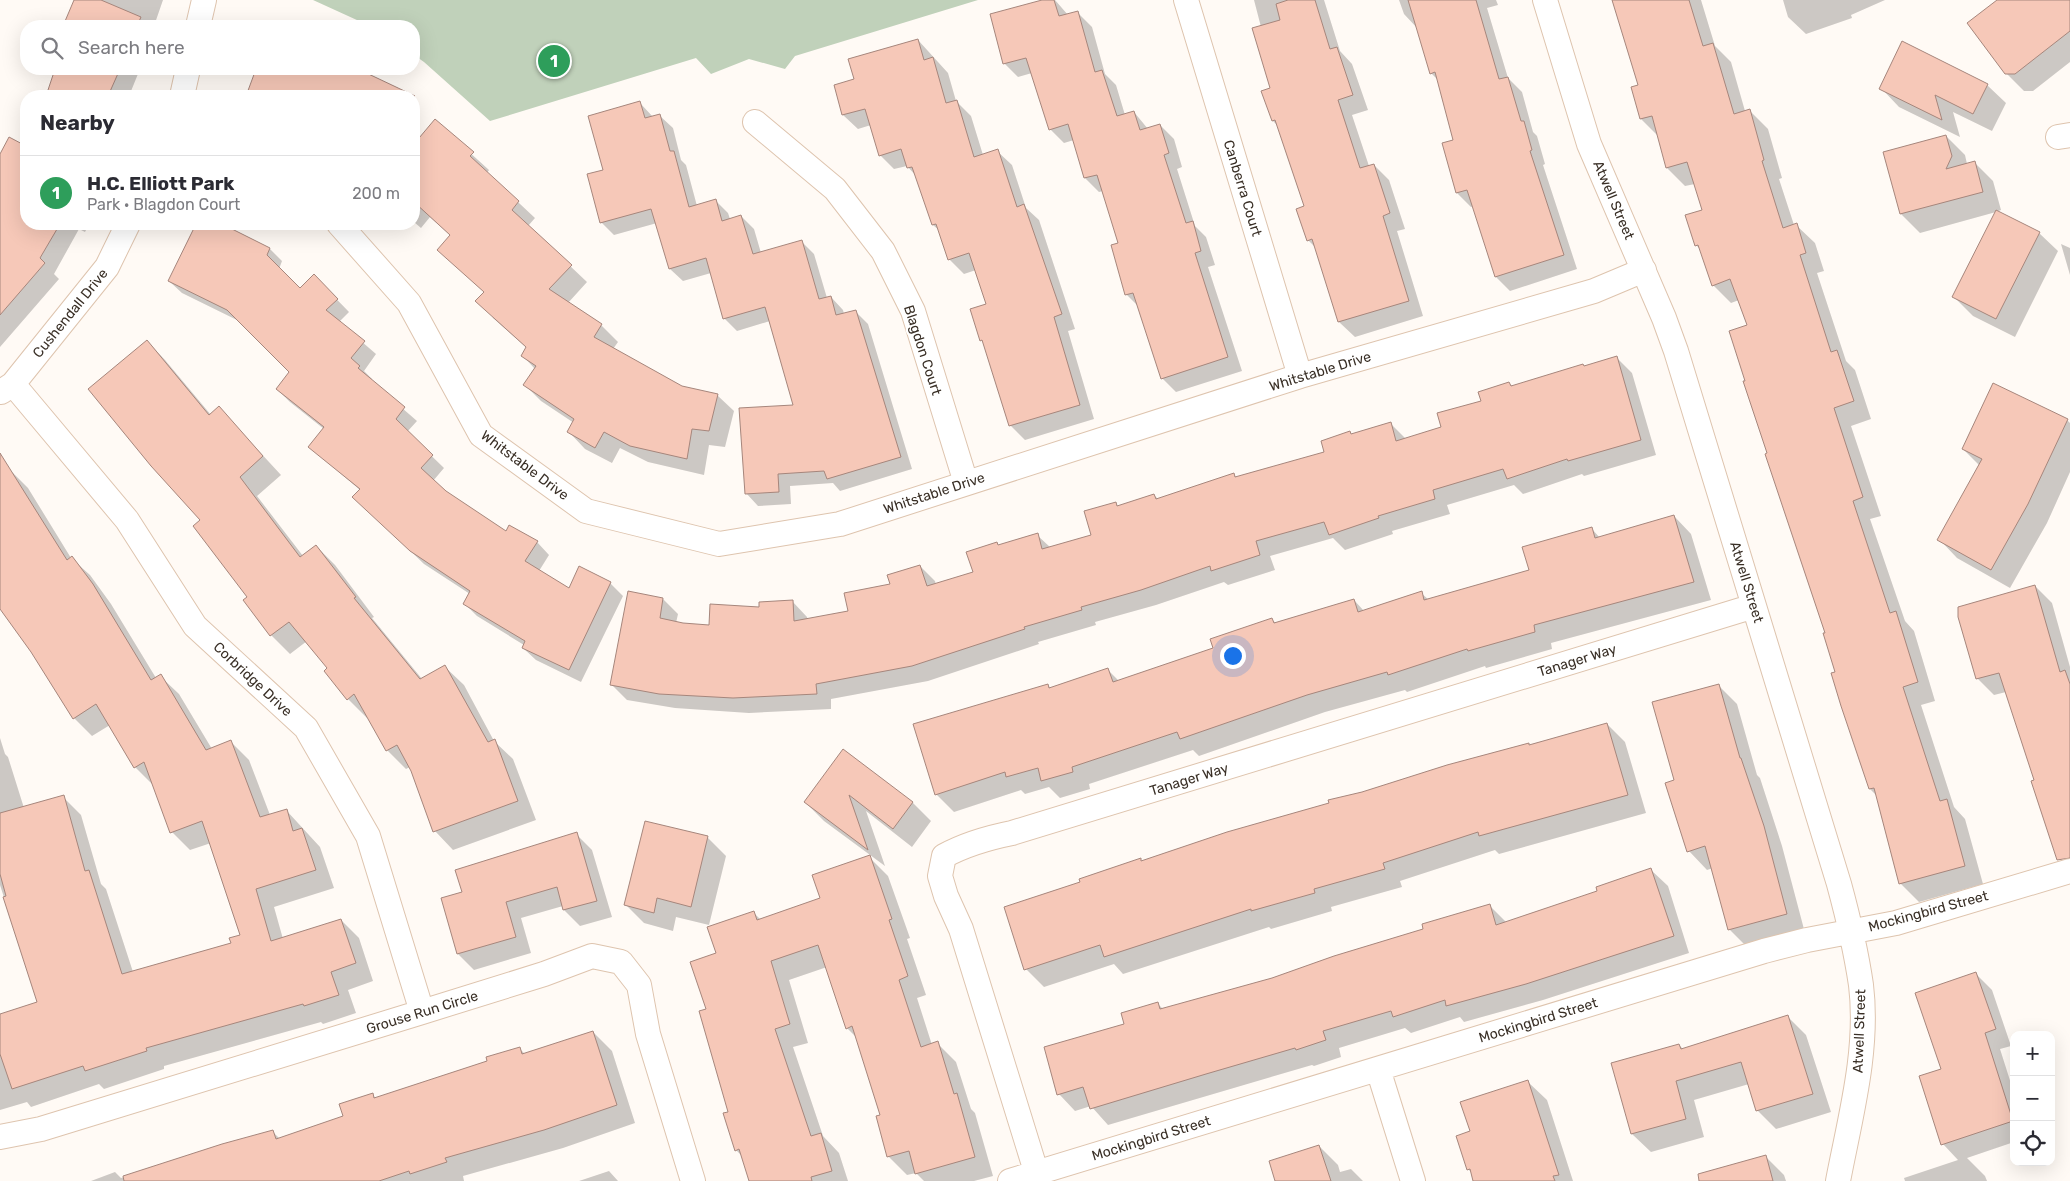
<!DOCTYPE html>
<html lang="en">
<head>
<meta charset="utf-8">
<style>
	body { margin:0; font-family:Rubik,sans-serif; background:#f7f7f7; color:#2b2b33 }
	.controls { position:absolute; right:15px; bottom:15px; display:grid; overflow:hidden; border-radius:10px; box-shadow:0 5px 20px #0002 }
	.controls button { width:45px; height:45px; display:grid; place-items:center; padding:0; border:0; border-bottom:1px solid #e1e1e2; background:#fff; color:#2b2b33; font:25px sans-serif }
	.you { position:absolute; left:1232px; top:655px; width:18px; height:18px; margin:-12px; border:4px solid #fff; border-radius:50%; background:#1a73e8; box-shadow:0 0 0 8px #1a73e833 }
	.badge { display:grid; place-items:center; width:32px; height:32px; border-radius:50%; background:#ea580c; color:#fff; font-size:16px; font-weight:700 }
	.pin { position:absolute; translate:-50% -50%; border:2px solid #fff; box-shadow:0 1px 5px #0006 }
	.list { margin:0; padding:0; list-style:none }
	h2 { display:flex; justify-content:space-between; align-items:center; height:65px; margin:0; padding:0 20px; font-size:21px }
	h2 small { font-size:16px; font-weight:400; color:#7c7c81 }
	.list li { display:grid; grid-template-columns:32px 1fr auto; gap:15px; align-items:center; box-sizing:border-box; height:75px; padding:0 20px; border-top:1px solid #e1e1e2 }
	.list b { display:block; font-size:19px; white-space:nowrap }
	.list p { margin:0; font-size:16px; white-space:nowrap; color:#7c7c81 }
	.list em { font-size:16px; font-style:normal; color:#7c7c81 }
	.icon { flex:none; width:28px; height:28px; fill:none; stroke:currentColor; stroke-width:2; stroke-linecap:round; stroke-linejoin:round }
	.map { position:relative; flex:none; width:2070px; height:1181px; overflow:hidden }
	.search { position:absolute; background:#fff; box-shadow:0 5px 20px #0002; left:20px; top:20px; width:400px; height:55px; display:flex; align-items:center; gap:12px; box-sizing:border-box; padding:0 18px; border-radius:20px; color:#7c7c81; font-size:19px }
	.panel { position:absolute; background:#fff; box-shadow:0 5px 20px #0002; left:20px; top:90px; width:400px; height:140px; border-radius:20px }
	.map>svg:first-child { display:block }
	.green { fill:#c0d1ba }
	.shadow { fill:#0003 }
	.building { fill:#f6c8b8; stroke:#a6867c }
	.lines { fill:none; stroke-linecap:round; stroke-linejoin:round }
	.minor-casing { stroke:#dec4ae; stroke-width:26 }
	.minor { stroke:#fff; stroke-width:24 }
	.labels { text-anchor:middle; stroke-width:4.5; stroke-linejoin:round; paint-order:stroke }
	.street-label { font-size:14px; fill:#392f26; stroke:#fff }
</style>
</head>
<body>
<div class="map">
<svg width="2070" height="1181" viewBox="0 0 2070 1181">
	<rect width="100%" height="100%" fill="#fffaf5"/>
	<path class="green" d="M313,0h665l-183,56 -10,13 -36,-10 -38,15 -15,-16 -206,63 -66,-59 -10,-7v-29h-44z"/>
	<path class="shadow" d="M75,0h88l-9,26h-90z
		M1047,0h8l13,15 10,-2 14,14 13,47 11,11 9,30 9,-3 14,17 12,-4 14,14 8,28 -5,2 18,57 11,11 9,28 -7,2 34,104 -66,21 -14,-14 -24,-72 -12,-12 -6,-50 -17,-53 -4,1 -14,-14 -11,-38 -10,3 -14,-14 -18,-56 -14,4 -14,-14z
		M1254,0h70l16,51 12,13 16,46 -16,5 17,51 5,-1 15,15 16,49 -8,2 26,85 -68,21 -16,-15 -22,-73 -9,-9 -2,-33 -28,-81 -5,-5 -10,-30 9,-3 -11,-61z
		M1399,0h97l2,5 -11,3 21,70 14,14 11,40 4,4 8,28 -2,1 34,104 -67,22 -14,-14 -22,-71 -3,1 -14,-14 -13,-50 11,-3 -17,-60 -7,-7 -13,-44 -14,-15z
		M1613,0h88l14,46 16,16 14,49 4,-1 19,19 14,49 -3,1 15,46h2l19,18 9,28 -7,2 29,88 9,9 16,49 -20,7 30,90 -11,3 35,102 9,10 21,70 -14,4 33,102 11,12 18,65 -64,18 -19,-19 -23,-87 -7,-7 -28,-83 -5,-33 -10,-39 -81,-252 2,-56 -9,-26 -8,3 -18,-18 -12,-35 -5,-5 7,-34 -8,-27 -10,2 -18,-18 -9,-32 -17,-17 -9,-31 7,-3z
		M1783,0h102l-34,15 1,3 -46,16 -18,-17z
		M1999,0h71v62l-37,29h-9l-18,-18z
		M918,40l30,33 8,28 15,15 12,39 14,-4 15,14 14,43 13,12 36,109 -7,2 26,88 -69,21 -15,-15 -25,-82 -4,-3 6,-36 -11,-34 -12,4 -15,-15 -9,-28 -7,-6 -16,-48 -10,-11 -13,3 -14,-14 -9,-30 -13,4 -15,-14 -8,-29 20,-6z
		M56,69h84l-11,27h-81z
		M258,69h82l65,24 3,3h-161z
		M1987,85l19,18 -14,28 -39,-19 7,25 -61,-30 -18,-19z
		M414,102l3,3 -3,7z
		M640,103l13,14 7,-1 13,12 8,32 5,5 11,41 19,-5 12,12 2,6 11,-3 13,13 7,24 41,-11 12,12 13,44 4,-1 12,13 1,4 11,-3 13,13 44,145 -72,22 -7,-8 -43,3 1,18 -33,2 -12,-13 48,-87 -24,-85 -33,10 -13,-13 -13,-45 -28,8 -13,-12 -13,-46 -43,12 -13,-13 3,-51z
		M435,121l54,49 -2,3 48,45 -7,8 59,56 -19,21 33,22 17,17 -5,7 69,38 35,8 17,16 -9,36 -16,-2 -5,30 -56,-13 -28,-14 -8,15 -27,-14 -16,-17 5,-9 -33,-22 -16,-16 10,-16 -13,-14 5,-7 -34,-30 -8,-25 -46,-43 12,-14 -21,-19 -9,11 -7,-6v-76z
		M1946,136l19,19 2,9 7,-2 19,19 8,29 -5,2 43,21 19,18 -43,86 -42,-21 -19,-19 42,-85 -76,21 -19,-19 -17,-61z
		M10,139l16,9v76h63l-4,8 -6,-3 -25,45 5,5 -59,68v-190z
		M197,224h24l49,25 12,12 -3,8 21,21 14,-14 35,36 -10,10 37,32 -12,17 8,8 -1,2 46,40 -10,11 37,36 -11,13 12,11 61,40 31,10 12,13 -10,16 30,18 41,-6 13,13 -42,86 -45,-22 -13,-12 1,-3 -47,-29 -12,-12 5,-10 -46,-30 -57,-55 -7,-19 -50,-43 14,-18 -34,-27 -13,-13 13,-17 -49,-50 -59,-29 -13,-12z
		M2061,244l9,4v27z
		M147,341l18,19 46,55 8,-7 62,67 -24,21 46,60 13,-10 19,19 39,52 -2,1 50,61 23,-12 19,18 30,56 19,18 23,61 -83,30 -18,-19 -25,-64 -4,2 -19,-19 -19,-34 -1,2 -19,-19 -19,-30 -22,-28 -17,13 -19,-19 -26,-35 4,-3 -47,-76z
		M1617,358l15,15 24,82 -72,21 -2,-2 -59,20 -9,-9 -67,20 3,9 -58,17 1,3 -48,16 -12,-12 -63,18 5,14 -47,15 -4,-3 -68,23 -61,17 1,3 -58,17 1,2 -111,37 -97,18v10l-82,4 -74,-5 -48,-8 -15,-15 51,-86 15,15 -2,9 34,3 51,-18 31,-7 15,16 1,3 41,-8 71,-46 15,15 1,4 39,-12 24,-27 38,-11 14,13 41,-12 24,-32 3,3 35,-12 4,4 75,-25 4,4 89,-25 26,-18 38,-12 16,16 36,-11 67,-45 4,4z
		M2067,420l3,3v49l-23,51 -37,65 -53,-30 -18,-19 41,-73 -17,-17z
		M10,470l18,18 43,70 19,17 21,29 45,74 4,-2 19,18 33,55 19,-7 18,18 21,55 16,-5 34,37 14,41 -60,19 9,32 58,-19 18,18 14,43 -25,9 8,23 -33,11 -2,-2 -157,44v3l-60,20 -5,-5 -68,23 -4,-5 -27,8v-95l38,-12 -38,-118v-147l5,16 3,3 16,51 39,-11 18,18 20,69 5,5 27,83 99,-29 9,-7 -30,-93 -21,7 -18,-18 -18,-46 -19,-19 -25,-42 -18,11 -18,-18 -42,-67 -32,-44v-131z
		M1674,516l17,18 20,66 -160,43 1,6 -66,19 -1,-2 -78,26 -2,-2 -80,22 -126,44 -6,-6 -104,34 1,5 -30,9 -11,-11 -24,7 -4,-4 -67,22 -18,-18 112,-109 3,4 57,-19 11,11 95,-32 58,-29 4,3 78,-23 10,11 57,-18 8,7 101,-29 62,-42 8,9z
		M2035,586l17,17 18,64v194l-16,-16 -18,-64 -30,-89 -12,3 -17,-17z
		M1718,685l19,19 20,71 3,3 22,68 23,87 -57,15 -19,-19 -16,-61 -6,2 -18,-19 -14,-71z
		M1607,724l18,18 21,71 -147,41 -4,-4 -95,31 2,6 -71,20 1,4 -61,18 -2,-2 -146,47 -9,-10 -70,23 -18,-18 55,-86 59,-23 2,2 221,-69 165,-49 3,2z
		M843,751l70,52 18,18 -19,26 -46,-36 19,55 -61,-45 -19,-19z
		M576,834l16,16 20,67 -32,9 -16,-16 -1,-4 -42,12 10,35 -57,17 -16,-16 -15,-55 20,-6z
		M707,837l19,19 -17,69 -33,-8 -3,14 -29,-8 -18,-18z
		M869,857l19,19 22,62 -3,1 19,56 -9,3 15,47 5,-2 19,19 15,47 4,4 18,63 -19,5h-50l-8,-8 -9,2 -19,-19 -6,-40 -25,-78 -10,-10 -20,-61 -38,13 19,63 -15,4 30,89 16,17 9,28h-98l-7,-24 -7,-7 -28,-140 9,-56 37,-41 7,7 61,-21z
		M1651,870l17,16 21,67 -146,47 -79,22 -4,-5 -49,16 -6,-5 -66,20 2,9 -27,9 -2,-1 -204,60 -17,-19 -16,5 -16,-17 67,-69 32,-21 6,6 109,-31 152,-49 65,-24 17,17 92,-32z
		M1976,974l16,16 19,56 -11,3 14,44v49l-47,16 18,18 2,5h-82l-1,-3 54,-18 -15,-16 -1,-75z
		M1787,1016l19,19 25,77 -55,17 -19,-19 -8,-26 -55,16 10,37 -53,15 -19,-18 47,-89 4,4z
		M593,1032l19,19 23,72 -72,25 -100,28 1,5h-373l24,-9 6,6 101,-33 51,-13 7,7 64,-22 28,-22 4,3 113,-36 31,-13 5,5z
		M1528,1082l19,18 26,81h-99l-2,-8 -4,-4 4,-37z
		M1319,1146l19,19 2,7 11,-3 12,12h-86z
		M1765,1156l19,19 2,6h-84z
		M609,1171l9,10h-39z"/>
	<path class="building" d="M74,0h27l40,17 -4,9h-74z
		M1042,0h12l5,16 19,-5 17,61 7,-2 15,46 17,-5 6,19 20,-6 9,29 -5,2 22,68 7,-2 8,30 -6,2 33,104 -67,22 -28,-86 -8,2 -14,-50 7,-2 -21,-68 -13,3 -16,-54 -19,6 -23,-72 -23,6 -13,-50z
		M1288,0h27l15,49 7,-2 16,48 -15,5 22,68 14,-4 16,49 -7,3 26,85 -71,21 -26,-83 -5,2 -11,-32 8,-3 -29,-86 -3,1 -11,-30 9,-3 -18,-60 28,-8 -4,-16z
		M1408,0h68l23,79 9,-2 13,44h3l8,29 -2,1 34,104 -69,22 -28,-87 -11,3 -14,-50 11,-3 -18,-68 -5,2z
		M1612,0h77l14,46 10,-3 21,71 16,-5 14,51 -2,1 21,67 14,-5 9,30 -6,2 31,97 6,-2 17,51 -20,7 29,89 -10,4 37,112 6,-2 22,71 -15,5 37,114 7,-2 18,67 -66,18 -25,-96 -5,1 -28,-83 -10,-33 4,-1 -12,-39h2l-60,-179 2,-1 -24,-72h2l-16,-50 18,-6 -17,-46 -18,7 -14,-41 -3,1 -10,-31 17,-5 -15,-48 -21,6 -14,-52 -12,3 -9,-32 7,-2z
		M1997,0h73v31l-55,43h-10l-38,-51z
		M918,39l6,21 9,-3 13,46 11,-3 17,57 24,-8 19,58 7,-3 38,110 -8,3 26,88 -71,21 -27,-86 -2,1 -10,-32 16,-5 -17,-51 -21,7 -12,-36 -4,1 -20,-58 -5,1 -6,-19 -22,7 -14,-47 -23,6 -8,-30 20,-6 -6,-20z
		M1902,41l86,43 -15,30 -38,-19 7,25 -63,-31z
		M55,69h65l-12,27h-62z
		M256,69h102l57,27h-169z
		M640,101l5,17 15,-4 10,37h4l15,56 27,-8 6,22 19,-6 12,39 49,-14 17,59 12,-3 5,19 20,-5 45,147 -74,22 -3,-8 -46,3 1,18 -34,2 -6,-86 54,-3 -28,-98 -42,12 -17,-61 -37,11 -18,-60 -51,14 -13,-49 16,-4 -15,-54z
		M435,119l39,33 -4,4 49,45 -7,9 60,55 -23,24 53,35 -8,13 88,49 36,8 -9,37 -17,-2 -5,30 -57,-13 -26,-14 -9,16 -28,-16 7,-13 -51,-34 13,-19 -15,-10 5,-9 -51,-46 9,-9 -47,-42 13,-15 -36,-33v-58z
		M1946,135l6,21 -6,13 29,-8 8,31 -83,22 -17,-62z
		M9,137l17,9v78h34l-20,34 5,5 -45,52v-161z
		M1996,210l44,22 -44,87 -44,-22z
		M196,224h26l48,24 -3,7 33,33 14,-14 24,25 -12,11 39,31 -14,17 9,8 -2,2 47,39 -9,12 37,36 -12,13 25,23 60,40 3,-6 29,16 -13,20 44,27 10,-22 32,16 -42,88 -47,-22 3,-7 -62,-37 7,-13 -60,-40 -58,-54 8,-8 -52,-42 16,-20 -48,-38 13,-17 -62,-62 -59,-29z
		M147,340l62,75 10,-9 44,50 -23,21 60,80 16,-12 40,52 -2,1 66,81 25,-14 43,77 7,-3 23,62 -85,31 -22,-61 -14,-26 -11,6 -32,-57 -7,6 -23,-29 3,-3 -38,-46 -19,14 -27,-36 4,-3 -54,-71 7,-6 -49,-54 -63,-77z
		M1617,356l24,84 -73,21 -1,-2 -60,20 -4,-10 -70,21 2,9 -57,17 1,2 -50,17 -5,-13 -68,19 4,14 -49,16 -1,-5 -69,24 -60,17 1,3 -58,17 1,2 -113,37 -96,18 1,10 -84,4 -74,-4 -49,-9 18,-94 35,7 -3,20 23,5 26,2 1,-21 49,3v-5l34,-2 1,21 54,-10 -4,-18 46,-9 -3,-9 33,-10 7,21 46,-14 -7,-20 31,-10 1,3 40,-12 4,16 49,-14 -7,-24 32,-9 1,4 37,-12 2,5 78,-26 1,4 89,-25 -3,-11 29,-10 1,3 40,-12 5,19 45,-14 -4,-14 44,-12 -3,-9 31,-10 2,4 72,-22 1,2z
		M1993,383l75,36 -40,85 -37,66 -54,-30 45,-81 -20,-10z
		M0,453l67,107 5,-4 21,28 58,96 10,-6 45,76 25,-10 29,77 27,-8 6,22 9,-3 14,42 -60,19 15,52 70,-22 15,44 -25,9 8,23 -35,11 -1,-2 -157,44 1,3 -62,20 -2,-5 -71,23 -12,-35v-40l37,-12 -34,-105 3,-1 -6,-22v-61l64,-18 21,76 4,-1 33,104 109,-31 -2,-5 11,-3 -38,-114 -32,12 -26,-71 -10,6 -38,-64 -23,15 -42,-67 -31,-43z
		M1674,515l20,67 -160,43 1,7 -67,19 -1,-2 -79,26 -1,-3 -80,23 -127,44 -3,-7 -105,35 1,5 -32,9 -3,-13 -32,9 -1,-5 -70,23 -22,-71 135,-40 1,4 59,-20 5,14 100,-34 -3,-9 62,-21 2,5 80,-24 4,13 64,-21 2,9 105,-30 -7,-23 70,-20 3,11z
		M2035,585l25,87 5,-2 5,14v174l-13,2 -26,-79 3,-1 -35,-107 -23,6 -18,-62v-10z
		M1719,684l21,74h1l23,68 23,88 -59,16 -23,-84 -18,6 -22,-69 9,-3 -22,-78z
		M1607,723l21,72 -149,41 -1,-4 -95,31 2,6 -71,20 1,4 -64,18v-2l-147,48 -4,-12 -76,25 -20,-63 76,-25 -1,-3 62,-21v3l86,-29 102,-29 -1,-3 34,-8 85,-27 82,-22v2z
		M843,749l70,53 -20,27 -44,-34 19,55 -64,-48z
		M645,821l63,15 -17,71 -34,-9 -3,15 -30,-8z
		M577,832l20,69 -34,9 -6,-23 -51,15 10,35 -59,17 -16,-56 21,-6 -7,-22z
		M870,855l22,64 -3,1 19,56 -9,4 22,67 17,-6 16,53 3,-1 18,64 -60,17 -6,-23 -22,6 -11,-41 4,-1 -28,-89 -6,3 -28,-84 -47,16 19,63 -15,5 36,107 10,-3 11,38 -21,6 1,4h-63l-10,-32 -4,2 -12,-38 5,-1 -29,-101 7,-2 -16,-47 26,-9 -9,-26 47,-16 3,9 63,-22 -8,-23z
		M1651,868l23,68 -148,48 -80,22 -1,-6 -52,17 -2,-6 -68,20 3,9 -30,10 -1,-2 -89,26 -116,35 -7,-22 -26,8 -13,-48 80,-23 -3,-11 37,-11 2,7 112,-31 62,-22 89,-27 -1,-5 68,-20 6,21 101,-34 -1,-4z
		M1976,972l20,57 -11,4 28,88 -72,24 -22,-69 22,-7 -26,-76z
		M1788,1015l25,79 -57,17 -15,-49 -65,19 10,38 -55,15 -20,-71 68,-19 2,5z
		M593,1031l24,74 -73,25 -99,28 2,4 -37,12 -1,-3 -30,10h-255l-1,-5 99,-32 51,-14 3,9 67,-23 -4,-12 34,-11 1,5 113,-37 -1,-4 34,-10 2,7z
		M1528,1080l31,95 -6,1 2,5h-82l-3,-12 -3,1 -11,-34 14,-5 -10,-29z
		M1319,1145l12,36h-56l-6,-20z
		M1766,1155l7,26h-74l-1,-7z"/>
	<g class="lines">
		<defs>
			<path id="minor" d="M1186,0l114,376
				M1545,0l44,144 75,174 12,33 163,533c9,33 17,67 22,101 8,65 -11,133 -23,196
				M198,26l6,-26
				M182,96l6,-27
				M755,122l80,67 48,62 30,60 53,172
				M2058,137l12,-2
				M339,224l70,79 72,132 105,76 133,33 121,-20 460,-148 294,-85 50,-21
				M13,384l114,136 68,106 111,102 62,108 54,176
				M1,392l12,-8 94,-117 21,-43
				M1378,1069l35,112
				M0,1137l41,-8 381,-117 122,-38 48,-18 29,6 18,23 9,49 45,147
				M1010,1181l754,-230 43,-11 89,-17 174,-52
				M1039,1181l-78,-252 -15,-33 -6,-20 4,-20c22,-12 43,-18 68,-23l742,-227"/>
		</defs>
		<use href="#minor" class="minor-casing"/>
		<use href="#minor" class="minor"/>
	</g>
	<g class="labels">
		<g class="street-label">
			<text transform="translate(1243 188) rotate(73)" y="5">Canberra Court</text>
			<text transform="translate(1614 200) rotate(67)" y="5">Atwell Street</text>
			<text transform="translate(70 313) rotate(-51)" y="5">Cushendall Drive</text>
			<text transform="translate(923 350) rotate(72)" y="5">Blagdon Court</text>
			<text transform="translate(1320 371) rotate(-17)" y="5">Whitstable Drive</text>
			<text transform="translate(525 465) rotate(37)" y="5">Whitstable Drive</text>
			<text transform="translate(934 493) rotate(-18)" y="5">Whitstable Drive</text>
			<text transform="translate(1747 582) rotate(73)" y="5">Atwell Street</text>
			<text transform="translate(1577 660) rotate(-17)" y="5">Tanager Way</text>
			<text transform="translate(253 679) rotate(43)" y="5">Corbridge Drive</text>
			<text transform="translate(1189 779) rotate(-17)" y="5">Tanager Way</text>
			<text transform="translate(1928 911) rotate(-15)" y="5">Mockingbird Street</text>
			<text transform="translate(422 1012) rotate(-17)" y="5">Grouse Run Circle</text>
			<text transform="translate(1538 1020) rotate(-17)" y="5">Mockingbird Street</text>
			<text transform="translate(1859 1031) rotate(-88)" y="5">Atwell Street</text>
			<text transform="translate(1151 1138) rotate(-17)" y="5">Mockingbird Street</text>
		</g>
	</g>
</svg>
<div class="controls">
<button>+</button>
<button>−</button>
<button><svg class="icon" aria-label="locate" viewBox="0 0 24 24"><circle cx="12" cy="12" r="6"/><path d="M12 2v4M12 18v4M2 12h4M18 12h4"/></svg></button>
</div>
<div class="you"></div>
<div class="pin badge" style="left:554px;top:61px;background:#2e9e5b">1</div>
<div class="search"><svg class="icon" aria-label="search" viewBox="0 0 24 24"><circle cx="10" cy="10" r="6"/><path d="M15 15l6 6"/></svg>Search here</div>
<section class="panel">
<h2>Nearby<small></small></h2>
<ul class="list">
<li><span class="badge" style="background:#2e9e5b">1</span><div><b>H.C. Elliott Park</b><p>Park · Blagdon Court</p></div><em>200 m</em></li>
</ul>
</section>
</div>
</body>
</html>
